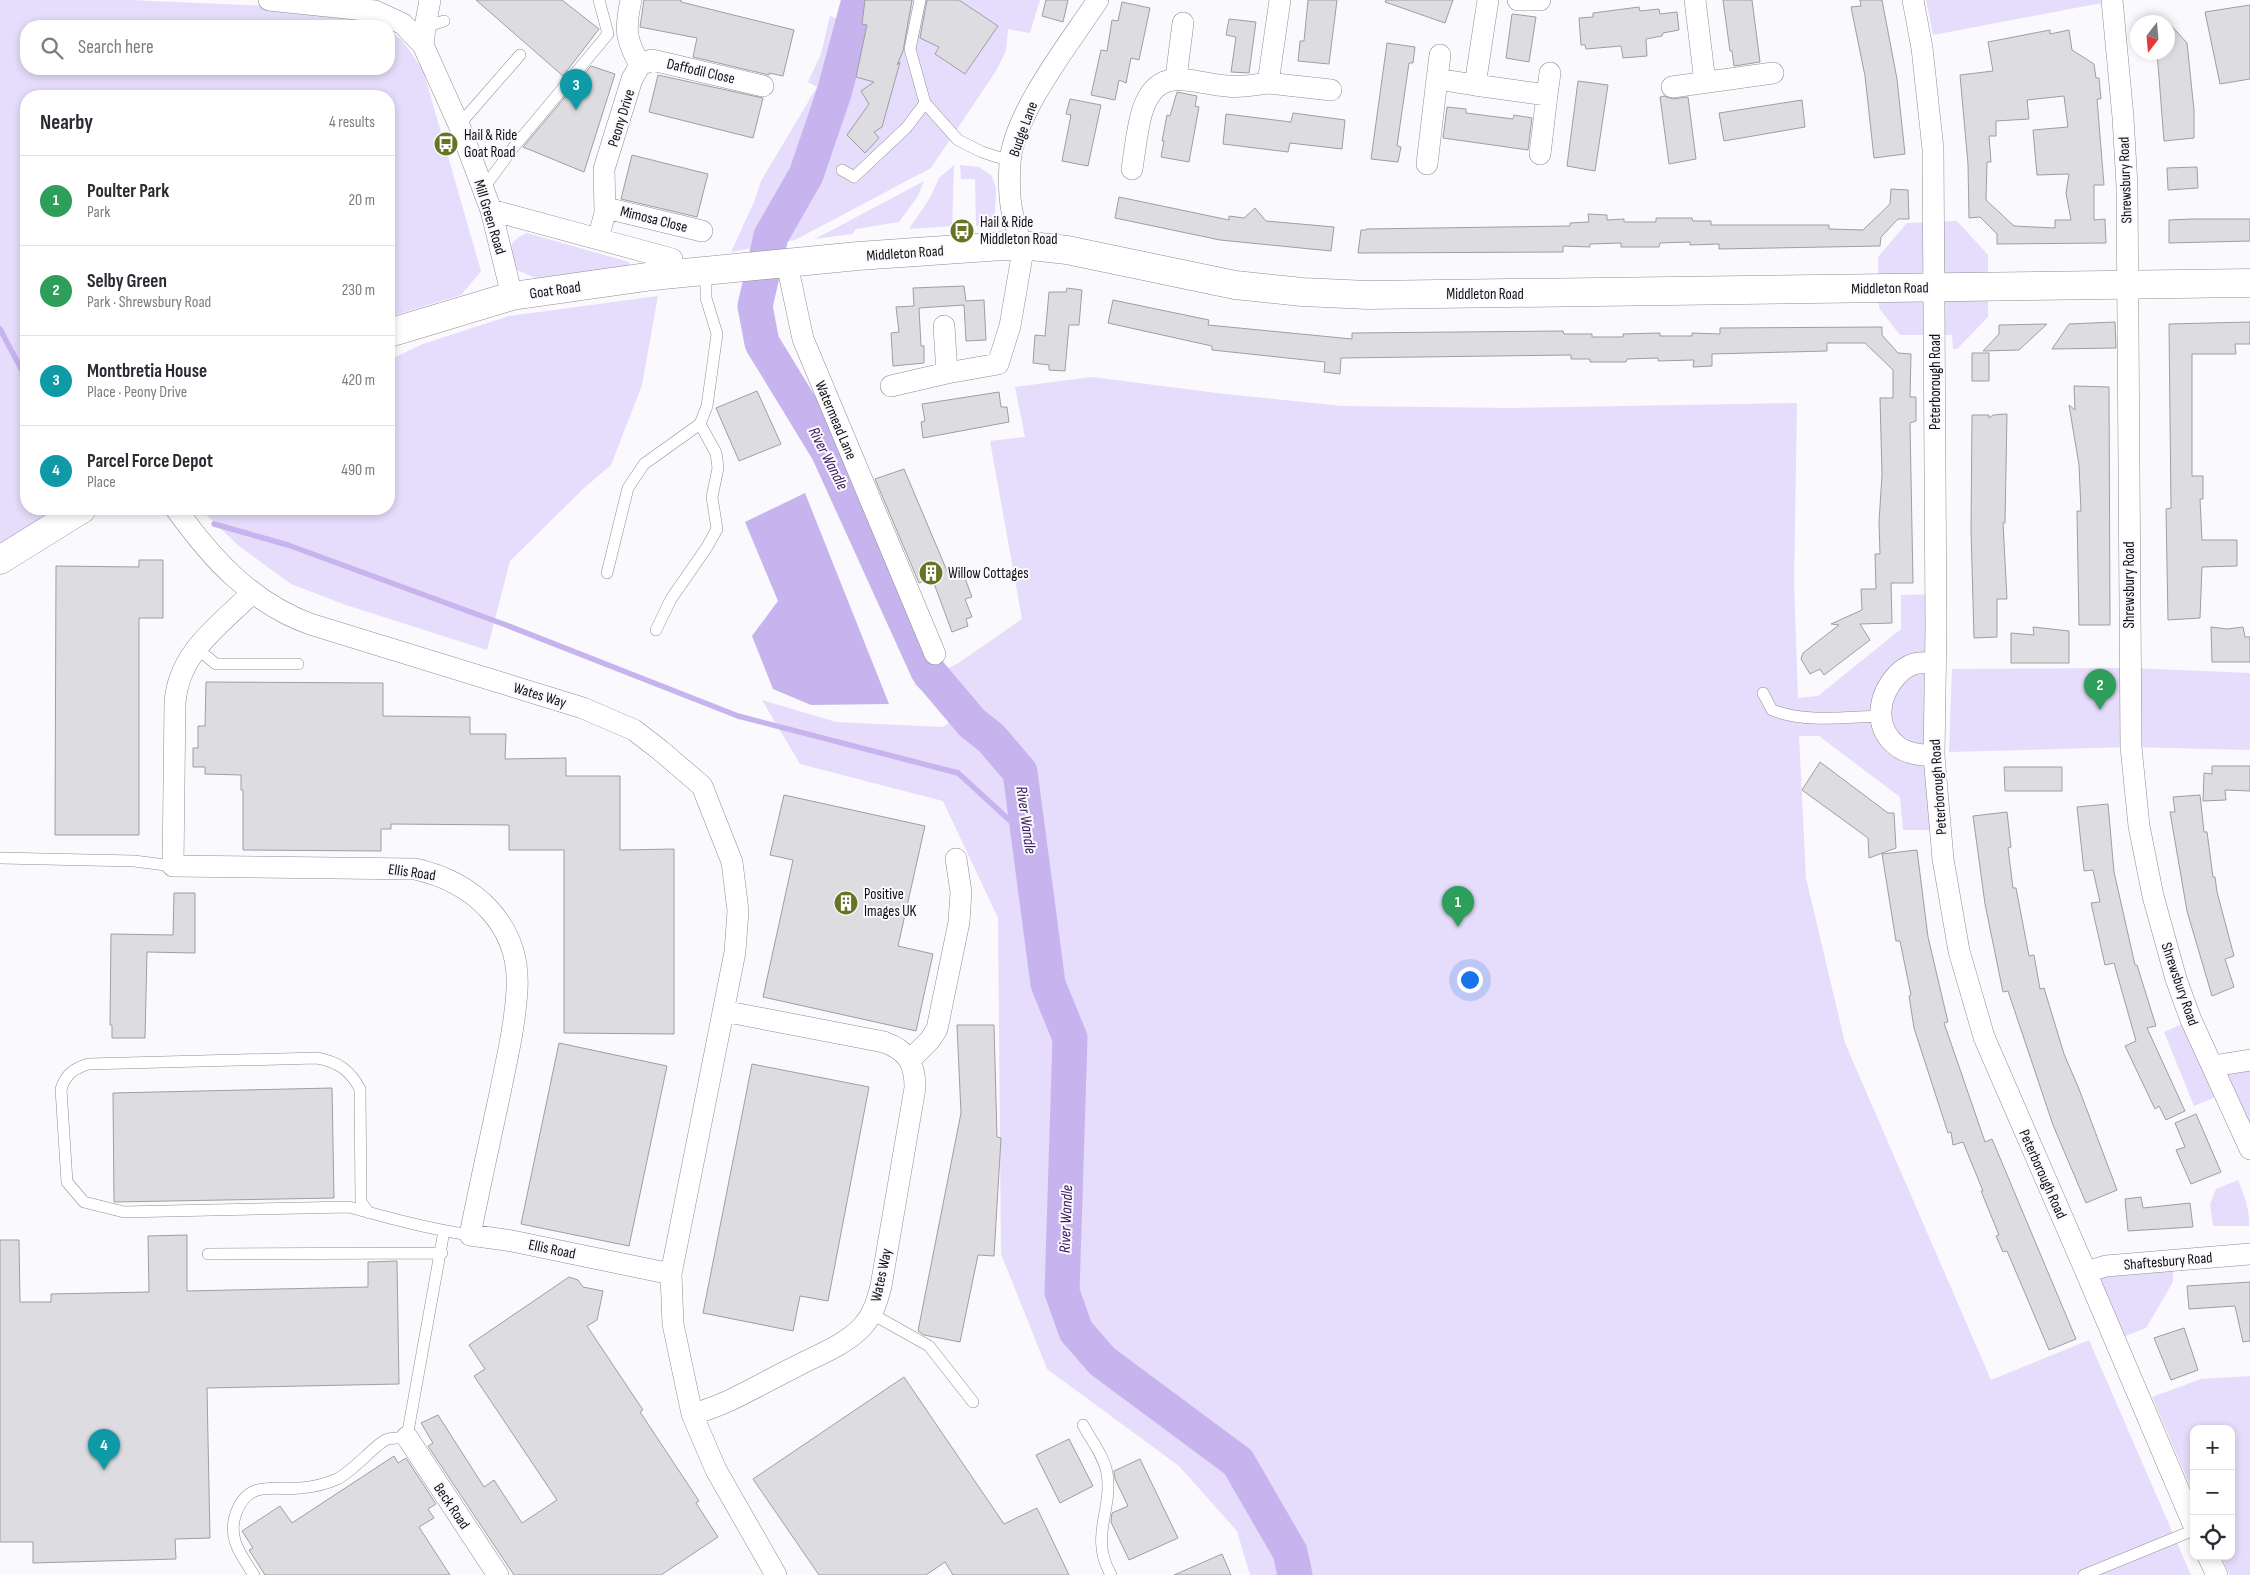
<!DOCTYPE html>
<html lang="en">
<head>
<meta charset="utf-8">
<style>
	body { margin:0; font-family:"Sofia Sans Condensed",sans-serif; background:#f2f2f3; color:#2b2b33 }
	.controls { position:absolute; right:15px; bottom:15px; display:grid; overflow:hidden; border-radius:10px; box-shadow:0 2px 8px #0003 }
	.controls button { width:45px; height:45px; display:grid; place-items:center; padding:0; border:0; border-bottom:1px solid #e1e1e2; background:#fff; color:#2b2b33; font:25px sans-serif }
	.compass { position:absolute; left:2130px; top:15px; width:45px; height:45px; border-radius:50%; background:#fff; box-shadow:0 2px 8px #0003; rotate:196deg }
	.you { position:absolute; left:1469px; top:979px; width:18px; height:18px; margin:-12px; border:4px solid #fff; border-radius:50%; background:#1a73e8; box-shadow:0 0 0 8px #1a73e833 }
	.badge { display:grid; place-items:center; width:32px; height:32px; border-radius:50%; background:#657523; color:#fff; font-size:16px; font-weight:700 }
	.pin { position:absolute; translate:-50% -41px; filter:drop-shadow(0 1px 2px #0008) }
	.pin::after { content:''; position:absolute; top:26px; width:18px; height:15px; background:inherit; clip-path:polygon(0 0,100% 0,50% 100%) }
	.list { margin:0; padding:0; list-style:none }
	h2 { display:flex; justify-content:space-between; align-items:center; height:65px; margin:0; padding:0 20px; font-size:21px }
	h2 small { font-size:16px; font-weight:400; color:#7c7c81 }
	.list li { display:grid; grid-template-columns:32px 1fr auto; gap:15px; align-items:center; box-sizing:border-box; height:90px; padding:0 20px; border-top:1px solid #e1e1e2 }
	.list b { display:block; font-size:19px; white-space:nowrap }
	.list p { margin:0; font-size:16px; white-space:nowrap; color:#7c7c81 }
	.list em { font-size:16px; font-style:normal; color:#7c7c81 }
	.icon { flex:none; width:28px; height:28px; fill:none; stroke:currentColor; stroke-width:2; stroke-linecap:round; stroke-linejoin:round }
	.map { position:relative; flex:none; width:2250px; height:1575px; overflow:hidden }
	.search { position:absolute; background:#fff; box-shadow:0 2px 8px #0003; left:20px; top:20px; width:375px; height:55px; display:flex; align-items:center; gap:12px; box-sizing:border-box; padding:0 18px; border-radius:20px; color:#7c7c81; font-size:19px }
	.panel { position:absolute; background:#fff; box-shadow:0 2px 8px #0003; left:20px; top:90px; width:375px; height:425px; border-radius:20px }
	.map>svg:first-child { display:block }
	.green { fill:#e6dcfb }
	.water { fill:#c7b4ee }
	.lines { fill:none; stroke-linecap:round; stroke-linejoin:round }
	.stream { stroke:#c7b4ee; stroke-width:5.5 }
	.river { stroke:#c7b4ee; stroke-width:35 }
	.building { fill:#dddce1; stroke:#9f9ea3; fill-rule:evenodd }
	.lane-casing { stroke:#8f8e93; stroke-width:12 }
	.street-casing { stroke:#8f8e93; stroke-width:22 }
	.secondary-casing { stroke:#8f8e93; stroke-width:29 }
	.lane { stroke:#fff; stroke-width:11 }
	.street { stroke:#fff; stroke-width:21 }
	.secondary { stroke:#fff; stroke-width:28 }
	.labels { text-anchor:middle; stroke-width:4; stroke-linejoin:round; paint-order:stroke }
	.street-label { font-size:15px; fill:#101011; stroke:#faf9fe }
	.poi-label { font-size:15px; fill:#101011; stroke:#faf9fe; text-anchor:start }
	.water-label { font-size:16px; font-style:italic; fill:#36195b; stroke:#faf9fe }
</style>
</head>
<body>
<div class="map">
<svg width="2250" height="1575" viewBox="0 0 2250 1575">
	<rect width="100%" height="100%" fill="#faf9fe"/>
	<path class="green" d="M0,0h129l141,6 107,15 7,5h-358v43h363v-39l13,10 21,30 58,201 -20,24 -72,22v-221h-363v413h31l-32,23 -25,12z
		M855,0h185l-10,33 -22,-4 -2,22 -10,20 -65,97 -136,72 -64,12 23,-50 7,-21 56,-94 -9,-5 13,-28 9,-38 8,3 4,-11 11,2z
		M1926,0h180l1,2 -174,33z
		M954,165l-2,61 -43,3 21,-31 9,-20z
		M960,165l19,2 12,8 5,13 -1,25 -10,11 -9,2 -1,-47h-14z
		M924,181l-6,15 -19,26 -43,7 -4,5 -37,5z
		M1957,221l31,34v62l-31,32h-4l-1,-14h-52l-21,-27 -1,-51 29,-34z
		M527,233l102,29 1,5 -94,11 -19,-8c-9,-19 -11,-28 10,-37z
		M658,296l-16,89 -31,80 -28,24 -73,72 -23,89 -141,-45 -55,-21 -52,-38 -39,-37h189v-149l34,-16 86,-28z
		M1092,377l125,16 124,13 171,2 285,-5 -3,180 4,115 20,-2 83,-67v-34l35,-1 4,236h-37l-3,-33 -81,-61h-20l7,142 39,165 146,337 98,-40 102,235h-941l-13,-44 -58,-65 -132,-97 -46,-115 -3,-336 -55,-117 -143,-37 -38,-64 74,22 106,5 13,-7 -41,-36 43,-20 65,-45 -32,-178 35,-4 -10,-50z
		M2130,668l120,5v77l-119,-3 -182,5 3,-83z
		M2191,1020l34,73 -31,13 -30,-74z
		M2250,1064v69l-30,-65z
		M2238,1180c6,14 12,31 11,46h-36l-3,-22 6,-15z
		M2173,1260v22l-27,46 -31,12 -29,-68z
		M2250,1376v199h-20l-9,-19h10v-127h-37v66l-42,-98 49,-18z"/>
	<path class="water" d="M805,493l84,211 -78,1 -38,-16 -21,-53 26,-35 -33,-79z"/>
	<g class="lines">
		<path class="stream" d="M0,329l26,49
			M214,524l74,21 218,80 232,91 220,57 72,66"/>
		<path class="river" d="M859,0l-25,93 -28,82 -35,61 -16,70 7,37 66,108 100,220 44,52 19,15 29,34 28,212 22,54 -8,254 14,39 26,30 136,101 52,90 5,23"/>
	</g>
	<path class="building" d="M476,0h86l37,29 -36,47z
		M644,0h37v2l113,28 -11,46 -14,-3v2l-76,-18 4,-19 -57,-11z
		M865,0h47l-9,51 -6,14 3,-3 -18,65 -8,5 5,6 -14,15 -18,-18 22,-31 -8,-13 13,-9 -18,-5 11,-52 -5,-1z
		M927,0h32l39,26 -33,48 -30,-20 4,-7 -19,-9z
		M1046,0h22l-5,22 -21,-6z
		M1308,0h29l-8,64 -31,-3 2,-20h4z
		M1386,0h67l-8,23 -60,-21z
		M1723,0h29l8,62 -26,4 -2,-15h-2z
		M1860,0h22l15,79 8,75 -31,4 -9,-82 -14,-69 10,-1z
		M1122,2l28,6 -11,52 -8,-2 -5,25 -7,-3 -4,20 -24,-5 10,-45 6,1 5,-31 6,1z
		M2250,5v74l-30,5 -15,-72z
		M1639,7l1,4 19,-2 1,5 17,-2 2,18 -16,3 -1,3 -16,3 1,17 -24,2 -2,-12 -35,3 -1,-4h-4l-2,-27 14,-1v-4z
		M1512,14l24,3 -7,45 -23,-4z
		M1229,19l27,3 -7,51 -18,-1 5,-35 -10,-2z
		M2168,22l19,21 7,67v28l-30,3 -7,-89h11z
		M2050,30v4l19,-4 3,20 22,14 2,14h3l2,21h-4l7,86h-10v35l11,-1 1,24 -109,1v-10l-17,-17 -11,1 -1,-54 -8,-89 33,-4 -5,-29zM2064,96l4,31 -35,3 4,45 32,-1 -3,19 5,27h-16v8l-41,-2 -28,-26 1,-38h4l-2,-26h7v-15l33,-2 -2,-19z
		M1387,43l28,4 -2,16h-4l-12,83 4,1 -3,15 -27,-3z
		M591,66l24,8 -31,98 -61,-25z
		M658,75l105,23 -10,40 -104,-26z
		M1578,81l30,4 -13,86 -28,-5z
		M1177,92l20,4 -2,10 4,1 -10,55 -28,-5 3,-16h-2l5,-26 3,1z
		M1664,96l9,3 15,-2 8,62 -27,5 -9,-67z
		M1070,99l31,6 -13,61 -26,-5 9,-46 -5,-1z
		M1802,100l3,27 -81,14 -5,-28z
		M1447,107l19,2v4l47,6 1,-4 18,3 -4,32 -85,-12z
		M1293,113l52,7 -3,29 -52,-6 -2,9 -65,-8 3,-30 65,8z
		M632,155l76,19 -11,43 -76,-18z
		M2197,167l1,21 -30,2 -1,-22z
		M1891,189l17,1 1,29h-11l-17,18 -1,9 -161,3v-5l-29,1v-3l-30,1 -1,4h-38v-4l-31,1v3l-27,-1v6l-205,1 3,-23h5v-1l204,-3v-3l19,-1 -1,-8 19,1v5l17,-1v3h32v-4h36l1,3h18v4h118v4l34,1 27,-26z
		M1119,197l110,23v-4l15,2 11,-10 11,13 68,6 -3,24 -111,-11 -105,-22z
		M2192,219h58v22l-81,2v-23z
		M964,286l2,15 18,-1 2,40 -20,1 -2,-36 -45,3 2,38h3v17l-31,3 -2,-33 8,-1 -3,-25 18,-1 -1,-18z
		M1067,288l15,2 -3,35h-10l-4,46 -16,-1v-5l-16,-2 2,-28 10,1 4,-44h17z
		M1113,300l96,20 -1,5 144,14v-6l211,-2 1,3h28v3h31v-3l37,-1v3h32v-3l28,1v-6l162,-1v8l16,18 13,1 -1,43h6v24l-6,2 3,160h-22l1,40 -32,1 10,16 -46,35 -4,-6 -10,5 -9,-15 2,-6 36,-28 -8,-1 31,-14 -1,-21h15l-1,-35h5l-1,-32 3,-47 -2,-77h13v-28l-28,-27h-38v8l-115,3v12l-19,1 1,-7 -36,1v-3l-31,1 -1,3h-36v-3h-19v-4l-230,3 -1,16 -16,-2 1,-10 -113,-12v-4l-104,-23z
		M2115,322l1,26 -64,1 17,-25z
		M2250,322v22h-15l1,10h-44v122h11v23h-3l2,41h35v26l-35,1 -2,51 -32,2 -2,-111 5,-1 -2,-184z
		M2047,324l-28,26 -36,1 16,-17v-9z
		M1972,353h17v28h-17z
		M2074,386l35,1 1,238h-31l-2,-114h4l-2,-46 -10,-60 6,5z
		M757,391l24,53 -42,17 -23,-53z
		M999,392l2,15h6l2,15 -86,16 -2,-16 4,-1 -3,-17z
		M2007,414l-2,109h-2l4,76h-10v38l-23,1 -3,-108 1,-115h17v3l4,-3z
		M904,469l46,109 13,-5 9,24 -7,2 7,18 -6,2 2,7 -16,6 -20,-54 -13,5 -44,-104z
		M139,560h24v58h-24v217h-84l1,-269 83,1z
		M2033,627l36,4v32h-58v-30l23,2z
		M2211,627l16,2 16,-2 2,10h5v25h-38z
		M206,682l177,1v33l87,1v17h36l-1,25 61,-1v18h54v74l54,-1v185l-110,-1v-183h-55v-25l-118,-1v5h-10v22l-138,-1v-60h-2v-15l-36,-1v-7h-12v-19h5v-22h7z
		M1820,762l68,51h6l2,35 -27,10 -1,-20 -66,-48z
		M2212,766h38v25l-25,-1 1,10 -23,1 1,-28 8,1z
		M2004,767h58v24h-57z
		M784,795l141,31 -27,120 35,8 -17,77 -153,-34 30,-137 -23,-5z
		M2200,795l4,37h3l6,45h2l2,15 17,64 -9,3 9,28 -22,9 -25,-85 -17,-99h5l-2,-15z
		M2108,804l6,68 21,93h2l19,61 -9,2 38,83 -19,9 -7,-14 -4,3 -30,-63 11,-5 -22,-78 -9,2 -14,-62 9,-1 -7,-32 -9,1 -7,-64z
		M2007,812l4,35 -3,1 5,40h3l13,68 5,-1 6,34 4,-1 20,66 15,35 38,101 -31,13 -33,-78 -45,-134 -5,1 -18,-88 -12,-88z
		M1917,850l11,87 20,85 -4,1 41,119 7,-3 84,200 -27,11 -33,-78 -9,-21 -4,1 -7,-16 3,-1 -18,-44h2l-20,-49 -10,3 -2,-13 -3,1 -34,-105 -5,-32 2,-1 -11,-54h-4l-14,-87z
		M174,893h21v60l-48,-1 -2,86h-33v-13h-2l1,-91 62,1z
		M957,1025h37l3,112 4,1 -7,118 -16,-1 -18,87 -36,-7 -6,-4 43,-218z
		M559,1043l108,23 -38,180 -108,-22z
		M752,1064l117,23 -41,214 -28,-5 -7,35 -90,-18z
		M332,1088l2,110 -220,4 -1,-109z
		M2196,1114l25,58 -30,12 -15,-34 9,-3 -10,-24z
		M2141,1197l2,11 47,-5 3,24 -65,4 -3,-32z
		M187,1235v56l181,-4v-25l29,-1 2,123 -192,4 3,150 -35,1 1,20 -143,4v-21h-33v-302h19l1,62h31v-8l98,-2 -1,-56z
		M569,1277l9,3 5,7 20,4 -6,29 -10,6 56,84 -3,2 59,89 -3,2 22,34 -57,38h-147l-86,-129 5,-3 -12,-20 17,-8 46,72 10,-7 28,43 35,-23 -83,-124 11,-7 -16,-24z
		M2250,1282v59l-7,1 -8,-36 -46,3 -2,-23z
		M2184,1328l14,42 -27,10 -17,-42z
		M904,1377l100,147 33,-16 32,67h-116l-8,-13 -19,13h-107l-66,-96z
		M1069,1439l24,47 -33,17 -24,-48z
		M394,1456l4,7 8,-5 30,46 -8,5 6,9 -15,9 31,48h-185l-16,-25 4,-2 -11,-17 38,-25 12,17z
		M1140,1459l38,79 -49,22 -18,-38 1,-9 16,-7 -13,-27 -1,-8z
		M1222,1554l9,21h-57z"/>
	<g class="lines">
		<defs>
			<path id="lane" d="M920,0l-10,49 15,54 33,37 24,12 28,9
				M425,27l19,-6
				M459,125l61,-70
				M842,170l12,7 53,-50 18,-24
				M483,189l30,-41 95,-114 -9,-34
				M607,573l21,-85 16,-24 56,-40 7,-18 10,-72 -11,-36v-27
				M656,630l15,-31 36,-52 10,-18 -5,-32 6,-29 -2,-15 -16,-29
				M196,648l20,16h82
				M1763,693l9,17c33,13 73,7 108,6
				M0,858l134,3 39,5
				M369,1213l-8,-11 -1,-113c-10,-19 -22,-27 -43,-31l-229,6c-15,5 -22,10 -27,25l6,93 17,20 40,10 225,-5c40,11 80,22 121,28
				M208,1254l234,-1
				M872,1314l57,32 44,56
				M1083,1425c8,15 21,31 24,48 6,38 -18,63 4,102
				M254,1575c-13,-20 -27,-37 -18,-62 13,-34 37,-22 64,-25 13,-1 26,-4 37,-9 17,-8 40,-37 51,-40 5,-1 13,-1 19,-2l37,-206
				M2084,1575l110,-45"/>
			<path id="street" d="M269,0l106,11 28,13 20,21 36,80 32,85 21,86
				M631,0c-6,28 -6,39 9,65
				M1518,0h22
				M1695,0l10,82
				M1913,0l9,48 11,101 3,479 -2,128 9,103 16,92 25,86 102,235 108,254
				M2112,0l11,117 4,69 4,561 8,79 14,70 23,83 15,41 59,129
				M423,45l2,-18 5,-27
				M1440,55l-3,24 38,6 13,-85
				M640,65l12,-5 111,26
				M1176,78l7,-55
				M1268,83l63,7
				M1475,85l72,10 3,-22
				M1672,87l101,-14
				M1540,154l7,-59
				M1427,164l10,-85
				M1132,169c3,-19 5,-42 11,-60 16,-46 50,-25 84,-23 14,2 27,-1 41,-3l12,-83
				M606,208l96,23
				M491,210l181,49
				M598,239l7,-26 -1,-44 28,-90 8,-14
				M787,264l16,75 132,315
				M944,326l3,47
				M891,386l56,-13 51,-9 12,-38 12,-70c-1,-14 -5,-26 -9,-40 -4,-16 -4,-37 -3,-53 3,-49 61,-122 88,-163
				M176,509c35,49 76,94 134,115l273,84 51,22 26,20 42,36 30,76 6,49 -3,41 -64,322 2,50 19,90 24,56 60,105
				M252,593c-33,33 -73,59 -77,109l-2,164 242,3c59,13 106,56 102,121 -2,36 -11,73 -18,108 -10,46 -20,92 -29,137l42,6 159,33
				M1934,756c-12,-1 -27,-2 -37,-10 -24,-19 -19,-50 0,-71 6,-6 14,-12 23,-12 5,-1 11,1 15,1
				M910,1060l20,-20 7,-11 22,-107 2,-30 -5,-33
				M2213,1066l37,-6
				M2086,1272l20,-6 144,-12
				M692,1414c36,-9 68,-30 101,-46 22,-12 51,-22 69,-41 11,-12 15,-25 19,-41l34,-198c0,-25 -7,-37 -31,-46l-161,-31
				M407,1437l91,138
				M2208,1556l9,19"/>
			<path id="secondary" d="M389,333l123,-37 141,-20 205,-20 145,-10h28l36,4 168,35 67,7 66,3 882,-12
				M0,560l82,-51"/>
		</defs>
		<use href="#lane" class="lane-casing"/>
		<use href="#street" class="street-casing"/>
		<use href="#secondary" class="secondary-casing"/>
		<use href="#lane" class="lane"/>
		<use href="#street" class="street"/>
		<use href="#secondary" class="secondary"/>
	</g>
	<defs>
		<symbol id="bus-disc" viewBox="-11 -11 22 22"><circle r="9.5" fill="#657523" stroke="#faf9fe"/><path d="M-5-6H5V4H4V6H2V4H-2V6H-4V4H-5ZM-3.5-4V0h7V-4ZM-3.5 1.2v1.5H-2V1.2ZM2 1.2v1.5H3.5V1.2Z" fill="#fff"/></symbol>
		<symbol id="building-disc" viewBox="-11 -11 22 22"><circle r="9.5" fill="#657523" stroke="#faf9fe"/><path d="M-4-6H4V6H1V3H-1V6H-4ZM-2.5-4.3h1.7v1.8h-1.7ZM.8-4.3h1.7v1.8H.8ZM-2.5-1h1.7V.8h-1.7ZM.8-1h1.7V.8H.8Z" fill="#fff"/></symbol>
	</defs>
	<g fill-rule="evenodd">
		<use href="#bus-disc" x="432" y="130" width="28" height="28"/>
		<use href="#bus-disc" x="948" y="217" width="28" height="28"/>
		<use href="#building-disc" x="917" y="559" width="28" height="28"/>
		<use href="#building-disc" x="832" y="889" width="28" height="28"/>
	</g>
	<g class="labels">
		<g class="street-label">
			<text transform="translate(701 71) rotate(13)" y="5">Daffodil Close</text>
			<text transform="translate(621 118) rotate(-73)" y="5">Peony Drive</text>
			<text transform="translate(1023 129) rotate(-70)" y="5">Budge Lane</text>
			<text transform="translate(2125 180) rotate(-92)" y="5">Shrewsbury Road</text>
			<text transform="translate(490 217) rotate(73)" y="5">Mill Green Road</text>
			<text transform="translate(654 219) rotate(14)" y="5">Mimosa Close</text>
			<text transform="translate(905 253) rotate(-4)" y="5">Middleton Road</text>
			<text transform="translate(1890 288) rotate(-1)" y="5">Middleton Road</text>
			<text transform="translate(555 290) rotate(-8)" y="5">Goat Road</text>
			<text x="1485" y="299">Middleton Road</text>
			<text transform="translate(1935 382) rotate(-90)" y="5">Peterborough Road</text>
			<text transform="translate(836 420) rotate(67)" y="5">Watermead Lane</text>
			<text transform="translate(2129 585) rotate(-90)" y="5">Shrewsbury Road</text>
			<text transform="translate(540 695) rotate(17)" y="5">Wates Way</text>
			<text transform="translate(1938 787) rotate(-94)" y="5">Peterborough Road</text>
			<text transform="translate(412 872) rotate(8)" y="5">Ellis Road</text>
			<text transform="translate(2180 984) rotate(71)" y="5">Shrewsbury Road</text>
			<text transform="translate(2043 1174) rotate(66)" y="5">Peterborough Road</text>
			<text transform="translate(552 1249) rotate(12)" y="5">Ellis Road</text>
			<text transform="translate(2168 1261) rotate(-5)" y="5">Shaftesbury Road</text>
			<text transform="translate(881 1275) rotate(-78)" y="5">Wates Way</text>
			<text transform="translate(452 1506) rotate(56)" y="5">Beck Road</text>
		</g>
		<g class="poi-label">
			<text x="464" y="140">Hail &amp; Ride<tspan x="464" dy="17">Goat Road</tspan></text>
			<text x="980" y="227">Hail &amp; Ride<tspan x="980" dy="17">Middleton Road</tspan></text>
			<text x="948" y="578">Willow Cottages</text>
			<text x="864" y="899">Positive<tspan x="864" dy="17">Images UK</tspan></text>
		</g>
		<g class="water-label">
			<text transform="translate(829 458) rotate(63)" y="6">River Wandle</text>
			<text transform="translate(1027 820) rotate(82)" y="6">River Wandle</text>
			<text transform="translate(1065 1219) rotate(-88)" y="6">River Wandle</text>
		</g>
	</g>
</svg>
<div class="controls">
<button>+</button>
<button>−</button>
<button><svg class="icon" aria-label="locate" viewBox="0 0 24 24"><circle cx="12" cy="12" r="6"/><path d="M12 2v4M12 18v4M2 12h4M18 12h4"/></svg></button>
</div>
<svg class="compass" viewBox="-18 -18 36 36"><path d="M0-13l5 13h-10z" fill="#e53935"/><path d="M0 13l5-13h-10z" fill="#7c7c81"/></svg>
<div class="you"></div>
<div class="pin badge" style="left:1458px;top:927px;background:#2e9e5b">1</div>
<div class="pin badge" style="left:2100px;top:710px;background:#2e9e5b">2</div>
<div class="pin badge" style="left:576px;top:110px;background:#0f9aa8">3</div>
<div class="pin badge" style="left:104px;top:1470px;background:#0f9aa8">4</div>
<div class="search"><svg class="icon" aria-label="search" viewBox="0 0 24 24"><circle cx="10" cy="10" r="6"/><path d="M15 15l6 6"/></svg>Search here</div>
<section class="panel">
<h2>Nearby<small>4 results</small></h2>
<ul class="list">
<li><span class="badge" style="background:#2e9e5b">1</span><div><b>Poulter Park</b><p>Park</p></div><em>20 m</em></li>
<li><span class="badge" style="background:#2e9e5b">2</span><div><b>Selby Green</b><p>Park · Shrewsbury Road</p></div><em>230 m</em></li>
<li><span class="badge" style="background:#0f9aa8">3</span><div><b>Montbretia House</b><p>Place · Peony Drive</p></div><em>420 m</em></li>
<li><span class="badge" style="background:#0f9aa8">4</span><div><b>Parcel Force Depot</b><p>Place</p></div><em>490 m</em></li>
</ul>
</section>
</div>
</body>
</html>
